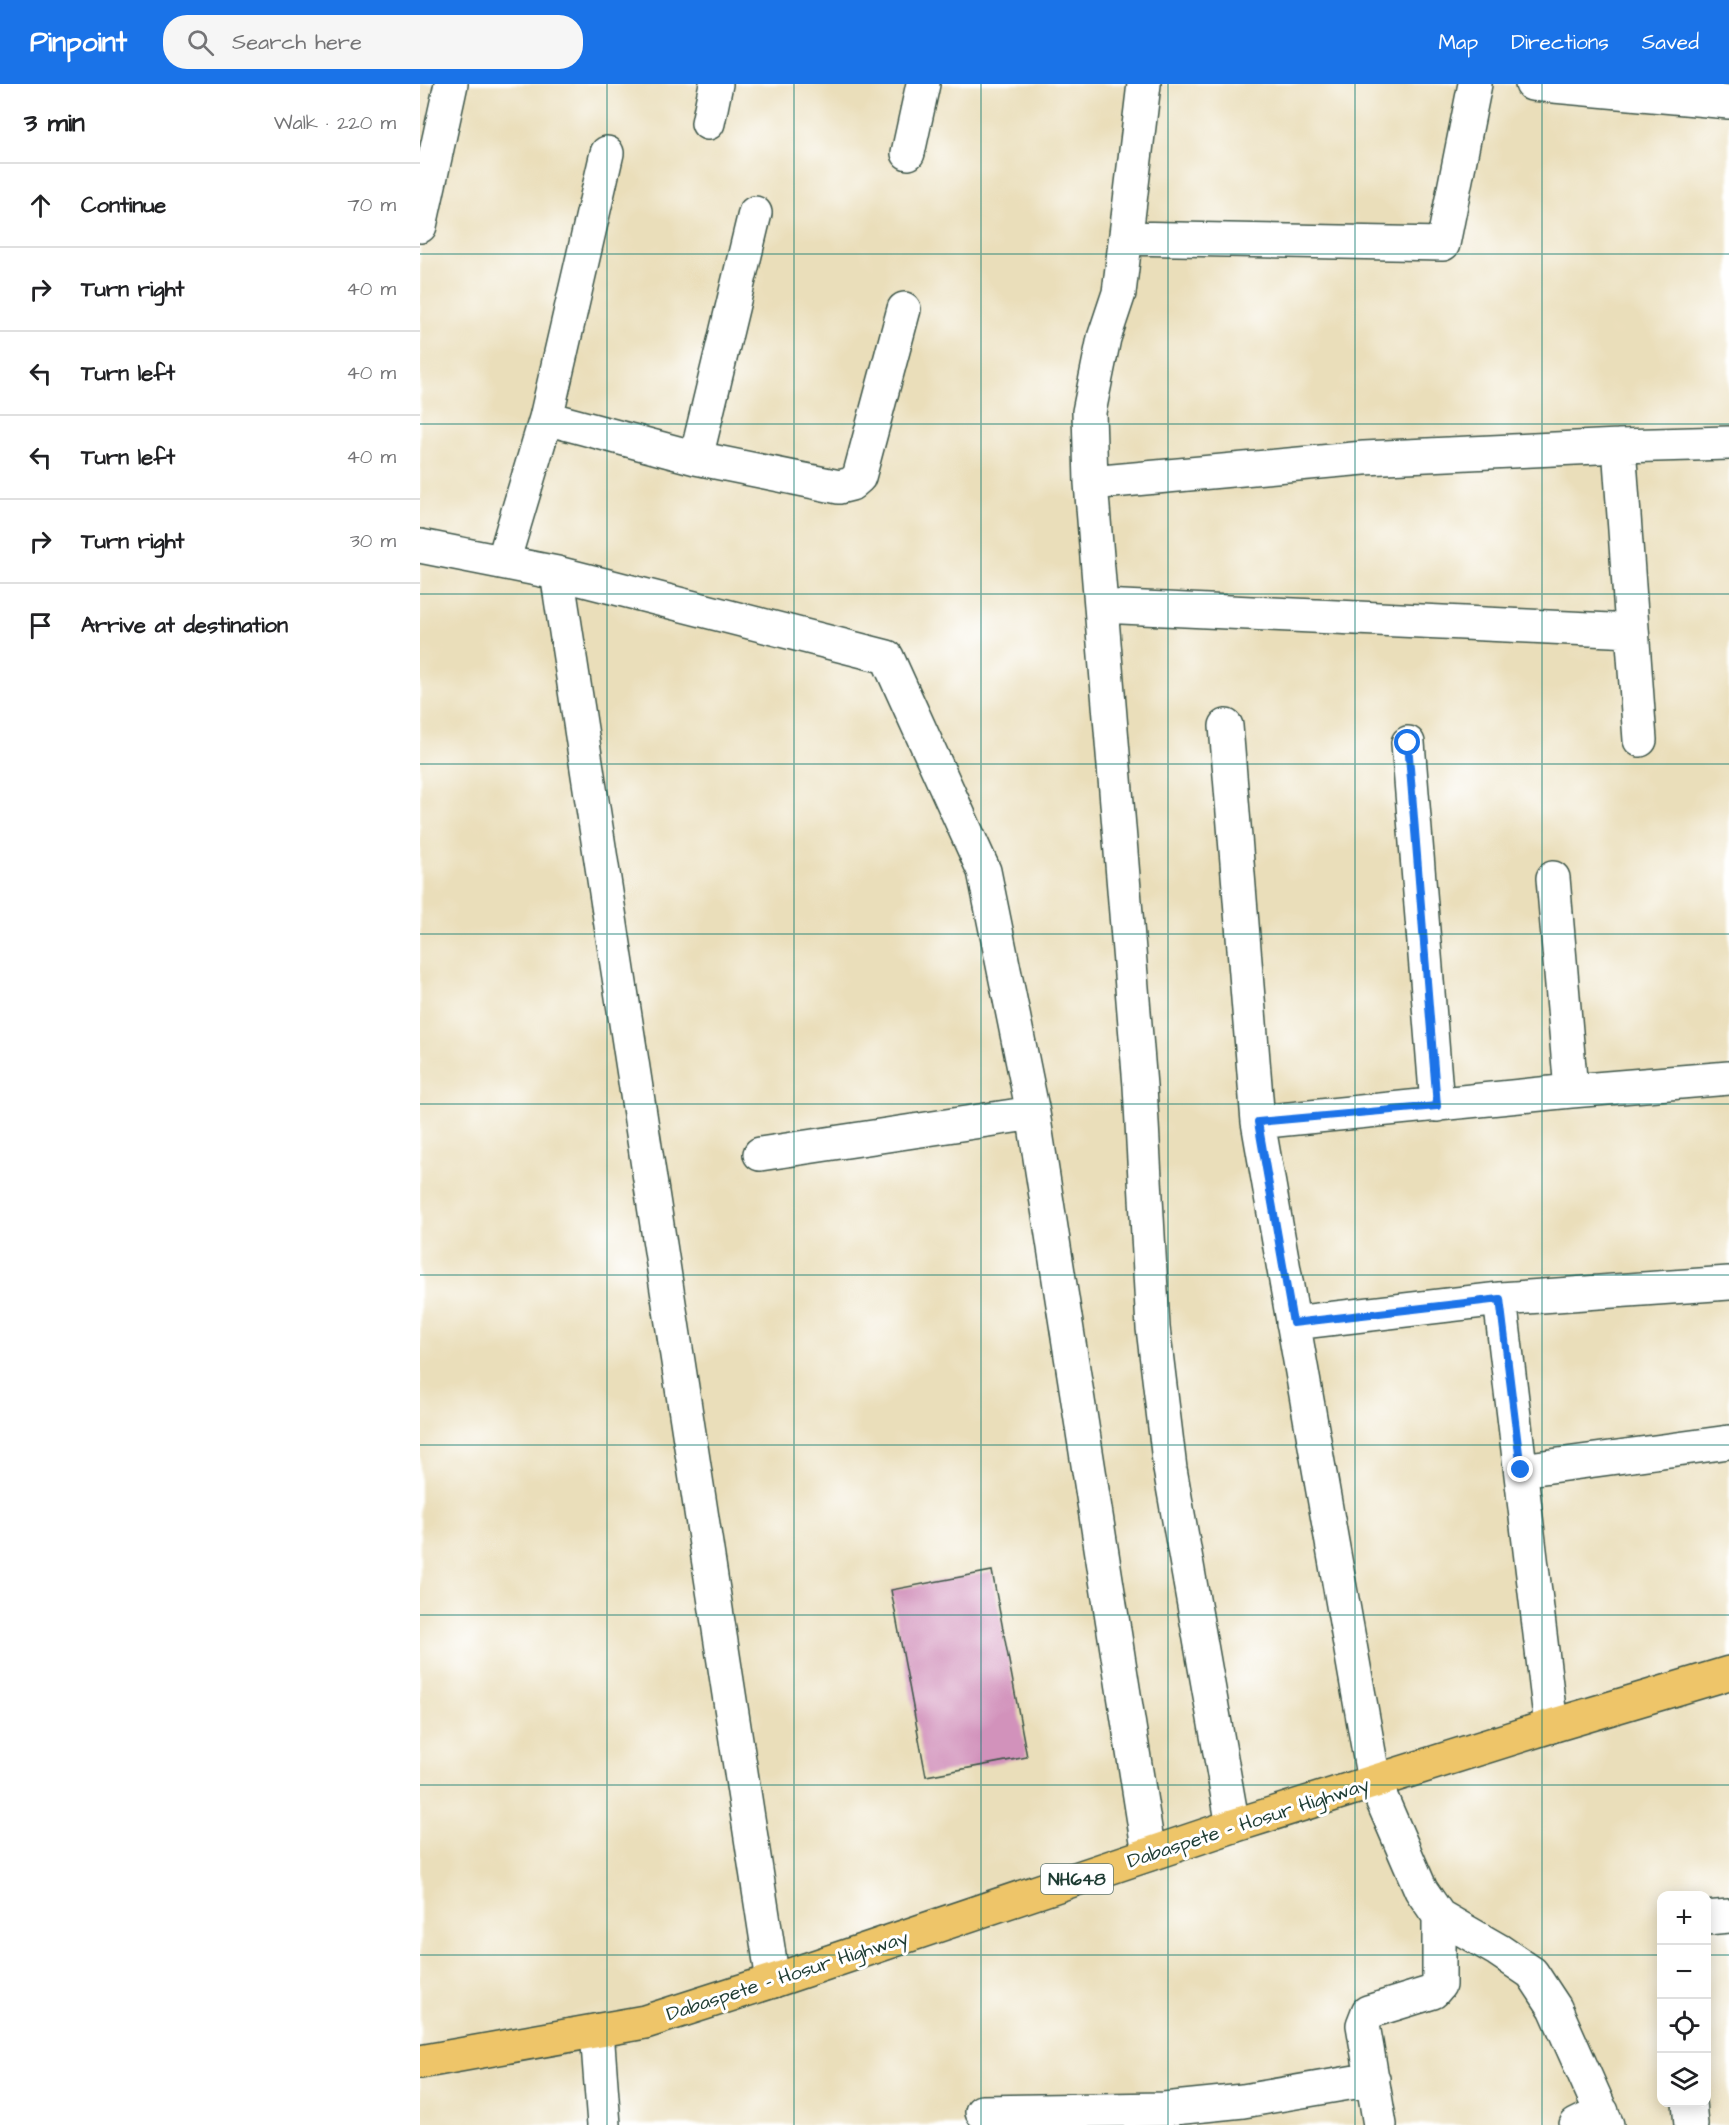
<!DOCTYPE html>
<html lang="en">
<head>
<meta charset="utf-8">
<style>
	body { margin:0; font-family:"Architects Daughter",sans-serif; background:#f6f6f6; color:#202124 }
	.controls { position:absolute; right:18px; bottom:18px; display:grid; overflow:hidden; border-radius:12px; box-shadow:0 3px 15px #0003 }
	.controls button { width:54px; height:54px; display:grid; place-items:center; padding:0; border:0; border-bottom:2px solid #e0e0e0; background:#fff; color:#202124; font:30px sans-serif }
	.stop { position:absolute; width:18px; height:18px; margin:-14px; border:4px solid #1a73e8; border-radius:50%; background:#fff }
	.stop.end { background:#1a73e8; border-color:#fff; box-shadow:0 2px 6px #0008 }
	.list { margin:0; padding:0; list-style:none }
	h2 { display:flex; justify-content:space-between; align-items:center; height:78px; margin:0; padding:0 24px; font-size:26px }
	h2 small { font-size:20px; font-weight:400; color:#757577 }
	.list li { display:grid; grid-template-columns:39px 1fr auto; gap:18px; align-items:center; box-sizing:border-box; height:84px; padding:0 24px; border-top:2px solid #e0e0e0 }
	.list b { display:block; font-size:22px; white-space:nowrap }
	.list em { font-size:20px; font-style:normal; color:#757577 }
	.icon { flex:none; width:33px; height:33px; fill:none; stroke:currentColor; stroke-width:2; stroke-linecap:round; stroke-linejoin:round }
	.map { position:relative; flex:none; width:1309px; height:2041px; overflow:hidden }
	header { display:flex; align-items:center; gap:36px; box-sizing:border-box; height:84px; padding:0 30px; background:#1a73e8; color:#fff }
	header strong { font-size:28px }
	nav { display:flex; gap:33px; margin-inline-start:auto; font-size:21px }
	.search { width:420px; height:54px; background:#f6f6f6; display:flex; align-items:center; gap:15px; box-sizing:border-box; padding:0 21px; border-radius:24px; color:#757577; font-size:22px }
	main { display:flex }
	aside { flex:1; background:#fff }
	.map>svg:first-child { display:block }
	.building { fill:#d292bb }
	.lines { fill:none; stroke-linecap:round; stroke-linejoin:round }
	.minor-casing { stroke:#3d5548; stroke-width:36 }
	.highway-casing { stroke:#3d5548; stroke-width:36 }
	.minor { stroke:#fff; stroke-width:33 }
	.highway { stroke:#eec569; stroke-width:33 }
	.route { stroke:#1a73e8; stroke-width:8 }
	.grid { fill:none; stroke:#0f766e; stroke-width:1.5; stroke-opacity:0.55 }
	.labels { text-anchor:middle; stroke-width:6; stroke-linejoin:round; paint-order:stroke }
	.shield { fill:#fff; stroke:#627771; stroke-width:1.5 }
	.shield-label { font-size:18px; font-weight:bold; fill:#1f3d34 }
	.street-label { font-size:20px; fill:#1f3d34; stroke:#fff }
</style>
</head>
<body>
<header>
<strong>Pinpoint</strong>
<div class="search"><svg class="icon" aria-label="search" viewBox="0 0 24 24"><circle cx="10" cy="10" r="6"/><path d="M15 15l6 6"/></svg>Search here</div>
<nav><a>Map</a><a>Directions</a><a>Saved</a></nav>
</header>
<main>
<aside>
<h2>3 min<small>Walk · 220 m</small></h2>
<ul class="list">
<li><svg class="icon" aria-label="ahead" viewBox="0 0 24 24"><path d="M12 20V5M6 11l6-6 6 6"/></svg><div><b>Continue</b></div><em>70 m</em></li>
<li><svg class="icon" aria-label="right" viewBox="0 0 24 24"><path d="M7 20v-9h11M14 6l5 5-5 5"/></svg><div><b>Turn right</b></div><em>40 m</em></li>
<li><svg class="icon" aria-label="left" viewBox="0 0 24 24"><path d="M17 20v-9H6M10 6l-5 5 5 5"/></svg><div><b>Turn left</b></div><em>40 m</em></li>
<li><svg class="icon" aria-label="left" viewBox="0 0 24 24"><path d="M17 20v-9H6M10 6l-5 5 5 5"/></svg><div><b>Turn left</b></div><em>40 m</em></li>
<li><svg class="icon" aria-label="right" viewBox="0 0 24 24"><path d="M7 20v-9h11M14 6l5 5-5 5"/></svg><div><b>Turn right</b></div><em>30 m</em></li>
<li><svg class="icon" aria-label="arrive" viewBox="0 0 24 24"><path d="M6 21V4h12l-3 4 3 4H6"/></svg><div><b>Arrive at destination</b></div></li>
</ul>
</aside>
<div class="map">
<svg width="1309" height="2041" viewBox="0 0 1309 2041">
	<rect width="100%" height="100%" fill="#fff"/>
	<filter id="ink" filterUnits="userSpaceOnUse"><feTurbulence type="fractalNoise" baseFrequency=".0167" numOctaves="2"/><feDisplacementMap in="SourceGraphic" scale="12" xChannelSelector="R" yChannelSelector="G"/><feConvolveMatrix kernelMatrix="1 2 1 2 8 2 1 2 1" color-interpolation-filters="sRGB"/></filter>
	<filter id="wash" filterUnits="userSpaceOnUse"><feTurbulence type="fractalNoise" baseFrequency=".008" numOctaves="4" result="noise"/><feDisplacementMap in="SourceGraphic" scale="24" xChannelSelector="R" yChannelSelector="G"/><feGaussianBlur stdDeviation="1.35" result="paint"/><feColorMatrix in="noise" values="0 0 0 0 0 0 0 0 0 0 0 0 0 0 0 0 0 1.4 0 .05"/><feComposite in="paint" operator="in"/></filter>
	<g filter="url(#wash)">
		<rect width="100%" height="100%" fill="#eadeba"/>
		<g id="blocks">
			<path class="building" d="M572,1487l35,186 -101,19 -35,-186z"/>
		</g>
	</g>
	<g filter="url(#ink)">
		<use href="#blocks" fill-opacity="0" stroke="#3d5548" stroke-width="1.5"/>
		<g class="lines">
			<defs>
				<path id="minor" d="M1112,0l197,18
					M288,39l8,-39
					M488,69l15,-69
					M0,142l31,-142
					M706,154l317,6 32,-160
					M126,334l150,40 143,29 12,-3 8,-7 45,-168
					M1199,362l21,294
					M276,374l59,-245
					M671,399l-2,-71 15,-74 15,-45 25,-209
					M0,462l137,27 330,84 97,214 49,242 116,741
					M83,478l43,-144 61,-265
					M137,489l216,1408
					M681,522l531,25
					M806,642l32,396
					M988,659l29,362
					M1133,794l18,213
					M340,1070l273,-41
					M873,1239l207,-24
					M1101,1386l208,-28
					M1131,1642l-51,-427 229,-16
					M813,1742l-63,-357 -17,-141 -13,-242 -49,-603 273,-25 255,-12 110,-3
					M1286,1834l23,-2
					M177,1947l7,94
					M1269,2018l2,23
					M562,2028l182,-3 79,-8 130,-22
					M960,2041l-17,-100 5,-13 65,-20 6,-7v-69
					M1156,2041l26,-13
					M1187,2041l-52,-117 -23,-35 -34,-23 -59,-34 -18,-26 -47,-109 -116,-659 313,-31 158,-13"/>
				<path id="highway" d="M0,1978l225,-40 128,-41 460,-155 318,-100 178,-53"/>
			</defs>
			<use href="#minor" class="minor-casing"/>
			<use href="#highway" class="highway-casing"/>
			<use href="#minor" class="minor"/>
			<use href="#highway" class="highway"/>
		</g>
	</g>
	<g class="lines" filter="url(#ink)">
		<path class="route" d="M988,659l29,363 -179,16 35,201 207,-24 21,171"/>
	</g>
	<path class="grid" d="M187,0v2041M374,0v2041M561,0v2041M748,0v2041M935,0v2041M1122,0v2041M0,170h1309M0,340h1309M0,510h1309M0,680h1309M0,850h1309M0,1020h1309M0,1191h1309M0,1361h1309M0,1531h1309M0,1701h1309M0,1871h1242M1286,1871h23"/>
	<g class="labels">
		<rect class="shield" x="621" y="1780" width="72" height="30" rx="4.5"/>
		<g class="shield-label">
			<text x="657" y="1801">NH648</text>
		</g>
		<g class="street-label">
			<text transform="translate(828 1738) rotate(-18)" y="7">Dabaspete - Hosur Highway</text>
			<text transform="translate(367 1891) rotate(-18)" y="7">Dabaspete - Hosur Highway</text>
		</g>
	</g>
</svg>
<div class="controls">
<button>+</button>
<button>−</button>
<button><svg class="icon" aria-label="locate" viewBox="0 0 24 24"><circle cx="12" cy="12" r="6"/><path d="M12 2v4M12 18v4M2 12h4M18 12h4"/></svg></button>
<button><svg class="icon" aria-label="layers" viewBox="0 0 24 24"><path d="M12 4l9 5-9 5-9-5zM3 14l9 5 9-5"/></svg></button>
</div>
<div class="stop" style="left:988px;top:659px"></div>
<div class="stop end" style="left:1101px;top:1386px"></div>
</div>
</main>
</body>
</html>
